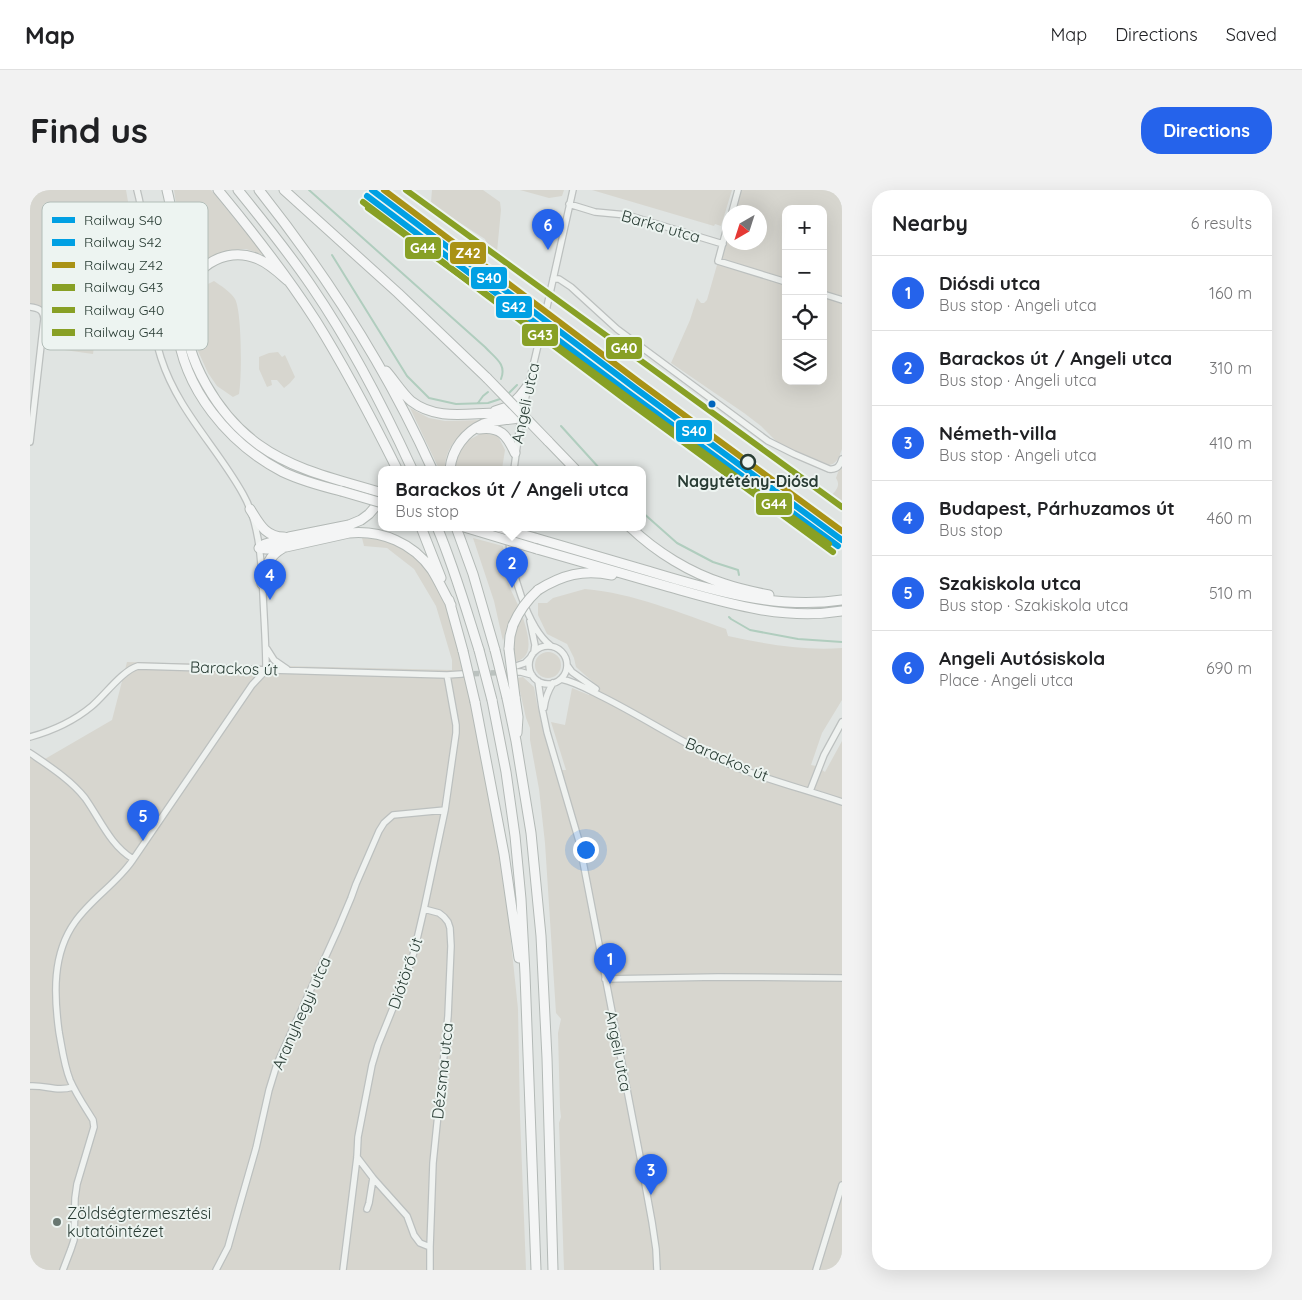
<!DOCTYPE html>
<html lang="en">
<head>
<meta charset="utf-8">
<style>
	body { margin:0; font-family:Quicksand,sans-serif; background:#f2f2f2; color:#202124 }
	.controls { position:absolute; right:15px; top:15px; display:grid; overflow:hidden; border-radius:10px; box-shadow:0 5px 20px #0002 }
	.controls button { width:45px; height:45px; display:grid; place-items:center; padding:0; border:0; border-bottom:1px solid #e0e0e0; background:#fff; color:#202124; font:25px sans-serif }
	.compass { position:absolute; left:692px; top:15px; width:45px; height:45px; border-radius:50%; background:#fff; box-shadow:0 5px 20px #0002; rotate:219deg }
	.you { position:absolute; left:555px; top:659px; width:18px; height:18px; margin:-12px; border:4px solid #fff; border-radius:50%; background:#1a73e8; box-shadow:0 0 0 8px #1a73e833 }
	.badge { display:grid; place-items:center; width:32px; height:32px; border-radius:50%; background:#2563eb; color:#fff; font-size:16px; font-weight:700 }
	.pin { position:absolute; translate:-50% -41px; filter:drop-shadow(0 1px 2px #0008) }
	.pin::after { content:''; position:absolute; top:26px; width:18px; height:15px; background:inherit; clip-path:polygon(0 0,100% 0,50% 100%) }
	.popup { position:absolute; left:348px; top:276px; width:268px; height:65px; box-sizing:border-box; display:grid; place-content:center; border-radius:10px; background:#fff; filter:drop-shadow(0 1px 4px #0005); font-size:16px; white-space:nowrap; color:#757577 }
	.popup b { font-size:19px; color:#202124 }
	.popup::after { content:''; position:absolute; left:50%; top:100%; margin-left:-10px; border:10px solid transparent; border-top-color:#fff }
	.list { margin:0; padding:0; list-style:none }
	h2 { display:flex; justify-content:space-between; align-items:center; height:65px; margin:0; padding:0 20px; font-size:21px }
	h2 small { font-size:16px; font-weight:400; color:#757577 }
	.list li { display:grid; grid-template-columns:32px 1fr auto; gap:15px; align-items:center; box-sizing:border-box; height:75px; padding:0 20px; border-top:1px solid #e0e0e0 }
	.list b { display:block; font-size:19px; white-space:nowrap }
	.list p { margin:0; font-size:16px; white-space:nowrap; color:#757577 }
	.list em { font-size:16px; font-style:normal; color:#757577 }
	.icon { flex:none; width:28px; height:28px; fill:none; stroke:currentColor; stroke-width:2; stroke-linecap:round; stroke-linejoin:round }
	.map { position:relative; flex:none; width:812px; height:1080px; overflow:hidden; border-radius:20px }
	header { display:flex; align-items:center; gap:30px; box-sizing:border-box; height:70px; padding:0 25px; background:#fff; border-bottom:1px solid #e0e0e0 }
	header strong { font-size:24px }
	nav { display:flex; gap:28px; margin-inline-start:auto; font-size:18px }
	.intro { display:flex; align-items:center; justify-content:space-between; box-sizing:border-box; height:120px; padding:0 30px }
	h1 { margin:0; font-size:35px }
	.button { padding:12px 22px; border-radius:20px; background:#2563eb; color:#fff; font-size:18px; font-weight:700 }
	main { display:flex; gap:30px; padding:0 30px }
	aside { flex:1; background:#fff; border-radius:20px; box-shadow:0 5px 20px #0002 }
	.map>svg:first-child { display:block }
	.green { fill:#d7d6cf; fill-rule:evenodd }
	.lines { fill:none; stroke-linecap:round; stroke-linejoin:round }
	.stream { stroke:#b0cdbe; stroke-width:2 }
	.minor-tunnel { stroke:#bbc2bf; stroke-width:5.5; stroke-dasharray:5.5 3; stroke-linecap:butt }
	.minor-casing { stroke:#bcc0bf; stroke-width:8 }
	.highway-casing { stroke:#b3b9b6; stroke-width:11 }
	.minor { stroke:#eff2f0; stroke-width:5.5 }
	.highway { stroke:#f4f5f5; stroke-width:9 }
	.highway-bridge-casing { stroke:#b3b9b6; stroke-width:11; stroke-linecap:butt }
	.highway-bridge { stroke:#f4f5f5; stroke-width:9 }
	.rail-1-casing { stroke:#edf4f1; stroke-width:10 }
	.rail-2-casing { stroke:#edf4f1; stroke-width:10 }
	.rail-3-casing { stroke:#edf4f1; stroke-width:10 }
	.rail-4-casing { stroke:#edf4f1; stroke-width:10 }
	.rail-5-casing { stroke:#edf4f1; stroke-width:10 }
	.rail-6-casing { stroke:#edf4f1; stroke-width:10 }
	.rail-1 { stroke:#00a0e3; stroke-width:6 }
	.rail-2 { stroke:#00a0e3; stroke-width:6 }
	.rail-3 { stroke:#a99215; stroke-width:6 }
	.rail-4 { stroke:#88a025; stroke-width:6 }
	.rail-5 { stroke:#88a025; stroke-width:6 }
	.rail-6 { stroke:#88a025; stroke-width:6 }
	.bus-dot { fill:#0065bd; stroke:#edf4f1; stroke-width:2 }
	.stop-dot { fill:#edf4f1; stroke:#293c34; stroke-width:2.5 }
	.poi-dot { fill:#697771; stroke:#edf4f1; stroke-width:2 }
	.labels { text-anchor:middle; stroke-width:4; stroke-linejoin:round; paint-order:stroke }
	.street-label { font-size:16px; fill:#293c34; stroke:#edf4f1 }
	.stop-label { font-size:16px; font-weight:bold; fill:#293c34; stroke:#edf4f1 }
	.poi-label { font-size:16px; fill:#293c34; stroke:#edf4f1; text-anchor:start }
	.key { fill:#edf4f1; stroke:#b2bdb8; stroke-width:1 }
	.key-label { font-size:14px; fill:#293c34 }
	.line-badge { stroke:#edf4f1; stroke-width:2 }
	.badge-label { font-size:14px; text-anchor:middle; font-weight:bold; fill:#fff }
</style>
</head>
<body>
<header>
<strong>Map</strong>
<nav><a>Map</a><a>Directions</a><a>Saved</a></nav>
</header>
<div class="intro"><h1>Find us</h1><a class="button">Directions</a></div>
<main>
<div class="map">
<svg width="812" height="1080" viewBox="0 0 812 1080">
	<rect width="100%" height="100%" fill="#e0e4e2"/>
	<path class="green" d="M0,0h96l8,46 3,76 7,33 -7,-1c-6,-21 -19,-28 -39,-29l-5,39 -50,-7 4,-35 -9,-6 -8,-1z
		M144,0h37l53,65 -18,-6 -17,1 -14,5 -11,7 -22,40c0,-38 -2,-75 -8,-112z
		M402,0h51l17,12 1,8 -4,42 -4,3h-6l-2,-6 2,-5 -2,-5 -48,-31 -6,-6z
		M490,0h44l-2,6 -13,2z
		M562,0h140l-11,36 -6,-2 -1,2z
		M710,0h102v259c-3,8 -5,16 -15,16l-39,-17 -11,-6 -16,-16 -17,-13 -73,-50 19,-43 7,-22 4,5h3l3,-3 10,-35 4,-8 8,-29v14h30v-30h-25zM756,19h37v172h-37z
		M184,91c6,4 18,12 21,18 7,12 7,80 4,95l-6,3 -16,-11 -9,-13 -10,-22 -3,-17 -2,-17 5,-24 8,-8z
		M248,162l4,5 3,-2 10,22 -5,6 -6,5 -7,-8h-6l1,5 -5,2 -8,-18v-12l10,-4z
		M380,218l19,10 16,3 41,-1c-22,11 -41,22 -41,49h-6z
		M452,243l16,3 7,14 -3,19h-49l5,-14 9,-14z
		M812,271v44l-11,-9c5,-6 10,-10 5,-18z
		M332,348l16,1 13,4 11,4 21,16 19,29 7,21 13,43 36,178 10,79 10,96 2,107 6,154h-496v-513l8,6 74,-43 15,-58 325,8v-10l-16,-54 -22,-37 -27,-21 -23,-2z
		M443,348l30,8 2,22 4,18 9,19 -11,21 -4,15 -9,-40z
		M555,399c48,4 95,24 141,40l2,7c37,8 76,15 114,12v52l-20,33 -11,32 5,1 9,6 17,-31v529h-278l-5,-147 2,-6 -1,-9 -2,-75 3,-14 -5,-6 -11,-170 -6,-54 -9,-49v-12l-4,-10 -9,-40 6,-1 11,10 3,17 17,66h12l-15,-48 14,3 7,-37 17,7 5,-12 -18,-16 -2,-9 -7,-14 -20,-10 -9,-19v-12h9l6,-5z
		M492,424c4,15 16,44 -8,48 -3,-17 1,-33 8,-48z
		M505 475a13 13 0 1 1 26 0a13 13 0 1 1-26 0Z"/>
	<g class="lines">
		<path class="stream" d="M279,0l176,157c10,11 22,17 16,32
			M302,65l75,121 22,22 27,6 32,-1 15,-5
			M477,205l10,-10
			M448,213l5,-7 5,-4
			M531,236l39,43
			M612,322l35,31 36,19 25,8 1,5
			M699,427l2,2 19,11 48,9 44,3"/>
		<path class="minor-tunnel" d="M435,484l48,-2"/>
		<defs>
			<path id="minor" d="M107,0c10,37 7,72 11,109 3,20 7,40 13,59 17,53 56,89 82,136 17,30 18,67 20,100 1,25 3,50 3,76
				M539,14l26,8 32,3 96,29
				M702,22l6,-22
				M699,30l-11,41 68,21
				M523,89h6l12,8 46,42 151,112 26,13 35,15c8,1 11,-3 13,-10
				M793,104l19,6
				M0,117c8,1 14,3 14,12l-14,123
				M484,279l7,-52 25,-106 27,-121
				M479,349c1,29 18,89 42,107
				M500,431l5,24 -1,7
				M499 475a19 19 0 1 1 38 0a19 19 0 1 1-38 0Z
				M237,459l7,11 13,9
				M537,475l5,7 24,17
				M483,477l12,-4 5,-5
				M483,482h8l11,3
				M531,489c15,3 28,11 42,18 36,18 70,40 106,58 42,21 89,32 133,47
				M508,491l4,27 5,24 32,109 63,326 10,55 4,27 1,21
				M514,518c1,-9 4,-17 9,-25
				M0,547c22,-6 44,-16 62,-31 12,-10 31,-36 46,-40l309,9 15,-1
				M0,563c19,13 41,27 55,45 15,21 25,47 48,61
				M780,601l14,-36 18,-33
				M394,719l15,4 5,4 4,5 2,6 1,18 -3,70 -15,147 -3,84
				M575,789l113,-2 124,1
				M0,896c17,-1 26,6 43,1
				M327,967l16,21 34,38 7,19 6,8 10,4v23
				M337,1019l2,-6 4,-25
				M33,1080l8,-21 3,-9 1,-42 2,-14 17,-57 -1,-7c-8,-13 -17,-26 -23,-40 -6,-15 -8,-32 -11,-48 -5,-37 -7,-78 16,-110 16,-23 41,-38 57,-61 40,-59 80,-117 120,-176l14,-15
				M186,1080l12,-23 10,-36 18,-63 13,-58 8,-26 61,-135 13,-31 5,-14 23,-53 5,-8 9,-8 52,-5
				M313,1080l14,-113 1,-20 14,-72 6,-20 30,-74 6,-19 10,-43 21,-99 11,-77v-8l-9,-50
				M786,1080l26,-85"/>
			<path id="highway" d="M137,0c7,27 8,55 8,83 1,18 0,36 2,54 6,62 52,117 106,145 19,9 38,14 58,19
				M188,0c34,41 69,86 98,131 30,48 56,98 81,148
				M208,0c26,32 51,63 74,97 39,57 71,119 100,182
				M229,0c69,87 127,177 173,279
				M254,0l114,103 89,85
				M258,91c-9,-8 -18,-17 -30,-22 -34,-15 -71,11 -73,47 -3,52 34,110 74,139 36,26 81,35 123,48
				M356,181c8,9 16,22 25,30 27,21 60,11 91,12 6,0 13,3 19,4
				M465,221l15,-5 10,-10 7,-9
				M449,239c21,-3 28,6 36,24
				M518,251l27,28
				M420,279c2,-20 15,-37 33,-45 11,-4 24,-4 35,-6
				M220,319c9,14 15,28 34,28
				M391,337l20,51
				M407,337c17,40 29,82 42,123
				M426,337l17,47 22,76
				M600,337c26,25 60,46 95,57 14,5 29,8 44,11
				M505,348c38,11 75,22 113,33 63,19 128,39 194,29
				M231,356l4,-2 24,-7 60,-12 12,-5 8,-6 13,-15
				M229,358l7,1 20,-2 63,-14c33,-3 64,10 83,37 7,11 12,23 19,35
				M507,359c43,12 86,25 129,37 57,16 116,35 176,25
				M232,394c4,-17 5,-27 21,-36
				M508,400c24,-15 45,-21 74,-15
				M419,410l14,51
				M479,459l1,-13 3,-11
				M485,507l3,20 -1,16
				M477,508l9,43 15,92 10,103 6,122 6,212
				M462,510l14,72 9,64 6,63 4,75 11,296
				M445,512l29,152 15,104"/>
		</defs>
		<use href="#minor" class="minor-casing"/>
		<use href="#highway" class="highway-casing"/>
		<use href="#minor" class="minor"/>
		<use href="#highway" class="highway"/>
		<defs>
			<path id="highway-bridge" d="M457,188l61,63
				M311,301l41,12
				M434,337l73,22
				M467,337l38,11
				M483,435c6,-14 14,-25 25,-35
				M479,459l6,48
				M449,460l13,50
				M465,460l12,48
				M433,461l12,51"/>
		</defs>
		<use href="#highway-bridge" class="highway-bridge-casing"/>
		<use href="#highway-bridge" class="highway-bridge"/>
		<defs>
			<path id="rail-1" d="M342,0l263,198 207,152"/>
			<path id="rail-2" d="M337,6l263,198 208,152"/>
			<path id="rail-3" d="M354,0l255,192 203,149"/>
			<path id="rail-4" d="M333,12l263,198 207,152"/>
			<path id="rail-5" d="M376,0l436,317"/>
			<path id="rail-6" d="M338,18l461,336"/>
		</defs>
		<use href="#rail-1" class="rail-1-casing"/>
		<use href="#rail-2" class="rail-2-casing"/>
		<use href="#rail-3" class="rail-3-casing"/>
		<use href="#rail-4" class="rail-4-casing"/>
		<use href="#rail-5" class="rail-5-casing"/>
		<use href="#rail-6" class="rail-6-casing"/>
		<use href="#rail-1" class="rail-1"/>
		<use href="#rail-2" class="rail-2"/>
		<use href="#rail-3" class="rail-3"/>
		<use href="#rail-4" class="rail-4"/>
		<use href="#rail-5" class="rail-5"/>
		<use href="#rail-6" class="rail-6"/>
	</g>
	<circle class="bus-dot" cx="682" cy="214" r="4.5"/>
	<circle class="stop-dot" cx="718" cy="272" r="7"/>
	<circle class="poi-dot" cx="27" cy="1032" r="5"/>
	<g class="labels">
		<g class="street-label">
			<text transform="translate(631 36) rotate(16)" y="6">Barka utca</text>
			<text transform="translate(495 213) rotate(-78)" y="6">Angeli utca</text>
			<text transform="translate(204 478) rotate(2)" y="6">Barackos út</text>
			<text transform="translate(697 569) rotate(23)" y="6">Barackos út</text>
			<text transform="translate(375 783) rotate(-71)" y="6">Diótörő út</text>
			<text transform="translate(271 823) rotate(-66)" y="6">Aranyhegyi utca</text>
			<text transform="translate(589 861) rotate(79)" y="6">Angeli utca</text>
			<text transform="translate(412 881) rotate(-84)" y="6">Dézsma utca</text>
		</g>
		<g class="stop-label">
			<text x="718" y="297">Nagytétény-Diósd</text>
		</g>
		<g class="poi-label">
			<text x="37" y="1029">Zöldségtermesztési<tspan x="37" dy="18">kutatóintézet</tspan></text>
		</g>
	</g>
	<rect x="12" y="12" width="166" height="148" rx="8" class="key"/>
	<rect x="22" y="27" width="23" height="6" fill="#00a0e3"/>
	<rect x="22" y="49" width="23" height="7" fill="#00a0e3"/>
	<rect x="22" y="72" width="23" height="6" fill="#a99215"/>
	<rect x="22" y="94" width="23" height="7" fill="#88a025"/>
	<rect x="22" y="117" width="23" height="6" fill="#88a025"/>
	<rect x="22" y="139" width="23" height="7" fill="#88a025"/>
	<g class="key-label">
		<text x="54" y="35">Railway S40</text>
		<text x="54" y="57">Railway S42</text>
		<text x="54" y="80">Railway Z42</text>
		<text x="54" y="102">Railway G43</text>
		<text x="54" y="125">Railway G40</text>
		<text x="54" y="147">Railway G44</text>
	</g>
	<g class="line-badge">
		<rect x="374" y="46" width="38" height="24" rx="5" fill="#88a025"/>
		<rect x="419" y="51" width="38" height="24" rx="5" fill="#a99215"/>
		<rect x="440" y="76" width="38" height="24" rx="5" fill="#00a0e3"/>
		<rect x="465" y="105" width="38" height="24" rx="5" fill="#00a0e3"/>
		<rect x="491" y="133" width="38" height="24" rx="5" fill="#88a025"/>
		<rect x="575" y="146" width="38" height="24" rx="5" fill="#88a025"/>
		<rect x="645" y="229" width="38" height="24" rx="5" fill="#00a0e3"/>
		<rect x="725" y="302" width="38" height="24" rx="5" fill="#88a025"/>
	</g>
	<g class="badge-label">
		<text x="393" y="63">G44</text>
		<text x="438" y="68">Z42</text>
		<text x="459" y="93">S40</text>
		<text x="484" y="122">S42</text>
		<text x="510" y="150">G43</text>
		<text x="594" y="163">G40</text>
		<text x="664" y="246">S40</text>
		<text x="744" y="319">G44</text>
	</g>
</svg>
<div class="controls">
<button>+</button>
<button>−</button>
<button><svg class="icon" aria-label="locate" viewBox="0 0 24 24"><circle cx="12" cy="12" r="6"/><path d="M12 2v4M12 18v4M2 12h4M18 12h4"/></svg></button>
<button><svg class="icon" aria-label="layers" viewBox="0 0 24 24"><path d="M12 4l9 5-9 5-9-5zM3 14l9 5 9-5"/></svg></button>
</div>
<svg class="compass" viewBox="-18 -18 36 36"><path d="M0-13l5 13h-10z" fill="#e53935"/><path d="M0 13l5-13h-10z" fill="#757577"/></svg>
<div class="you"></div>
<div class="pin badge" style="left:580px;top:794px">1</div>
<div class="pin badge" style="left:482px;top:398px">2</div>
<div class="popup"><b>Barackos út / Angeli utca</b>Bus stop</div>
<div class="pin badge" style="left:621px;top:1005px">3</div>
<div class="pin badge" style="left:240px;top:410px">4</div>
<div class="pin badge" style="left:113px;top:651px">5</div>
<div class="pin badge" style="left:518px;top:60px">6</div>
</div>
<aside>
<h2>Nearby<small>6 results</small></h2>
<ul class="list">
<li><span class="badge">1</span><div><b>Diósdi utca</b><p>Bus stop · Angeli utca</p></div><em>160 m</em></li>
<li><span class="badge">2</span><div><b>Barackos út / Angeli utca</b><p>Bus stop · Angeli utca</p></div><em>310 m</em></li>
<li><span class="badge">3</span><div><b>Németh-villa</b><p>Bus stop · Angeli utca</p></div><em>410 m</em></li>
<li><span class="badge">4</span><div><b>Budapest, Párhuzamos út</b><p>Bus stop</p></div><em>460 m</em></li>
<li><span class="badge">5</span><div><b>Szakiskola utca</b><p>Bus stop · Szakiskola utca</p></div><em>510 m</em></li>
<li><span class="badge">6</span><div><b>Angeli Autósiskola</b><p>Place · Angeli utca</p></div><em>690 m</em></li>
</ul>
</aside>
</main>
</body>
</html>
